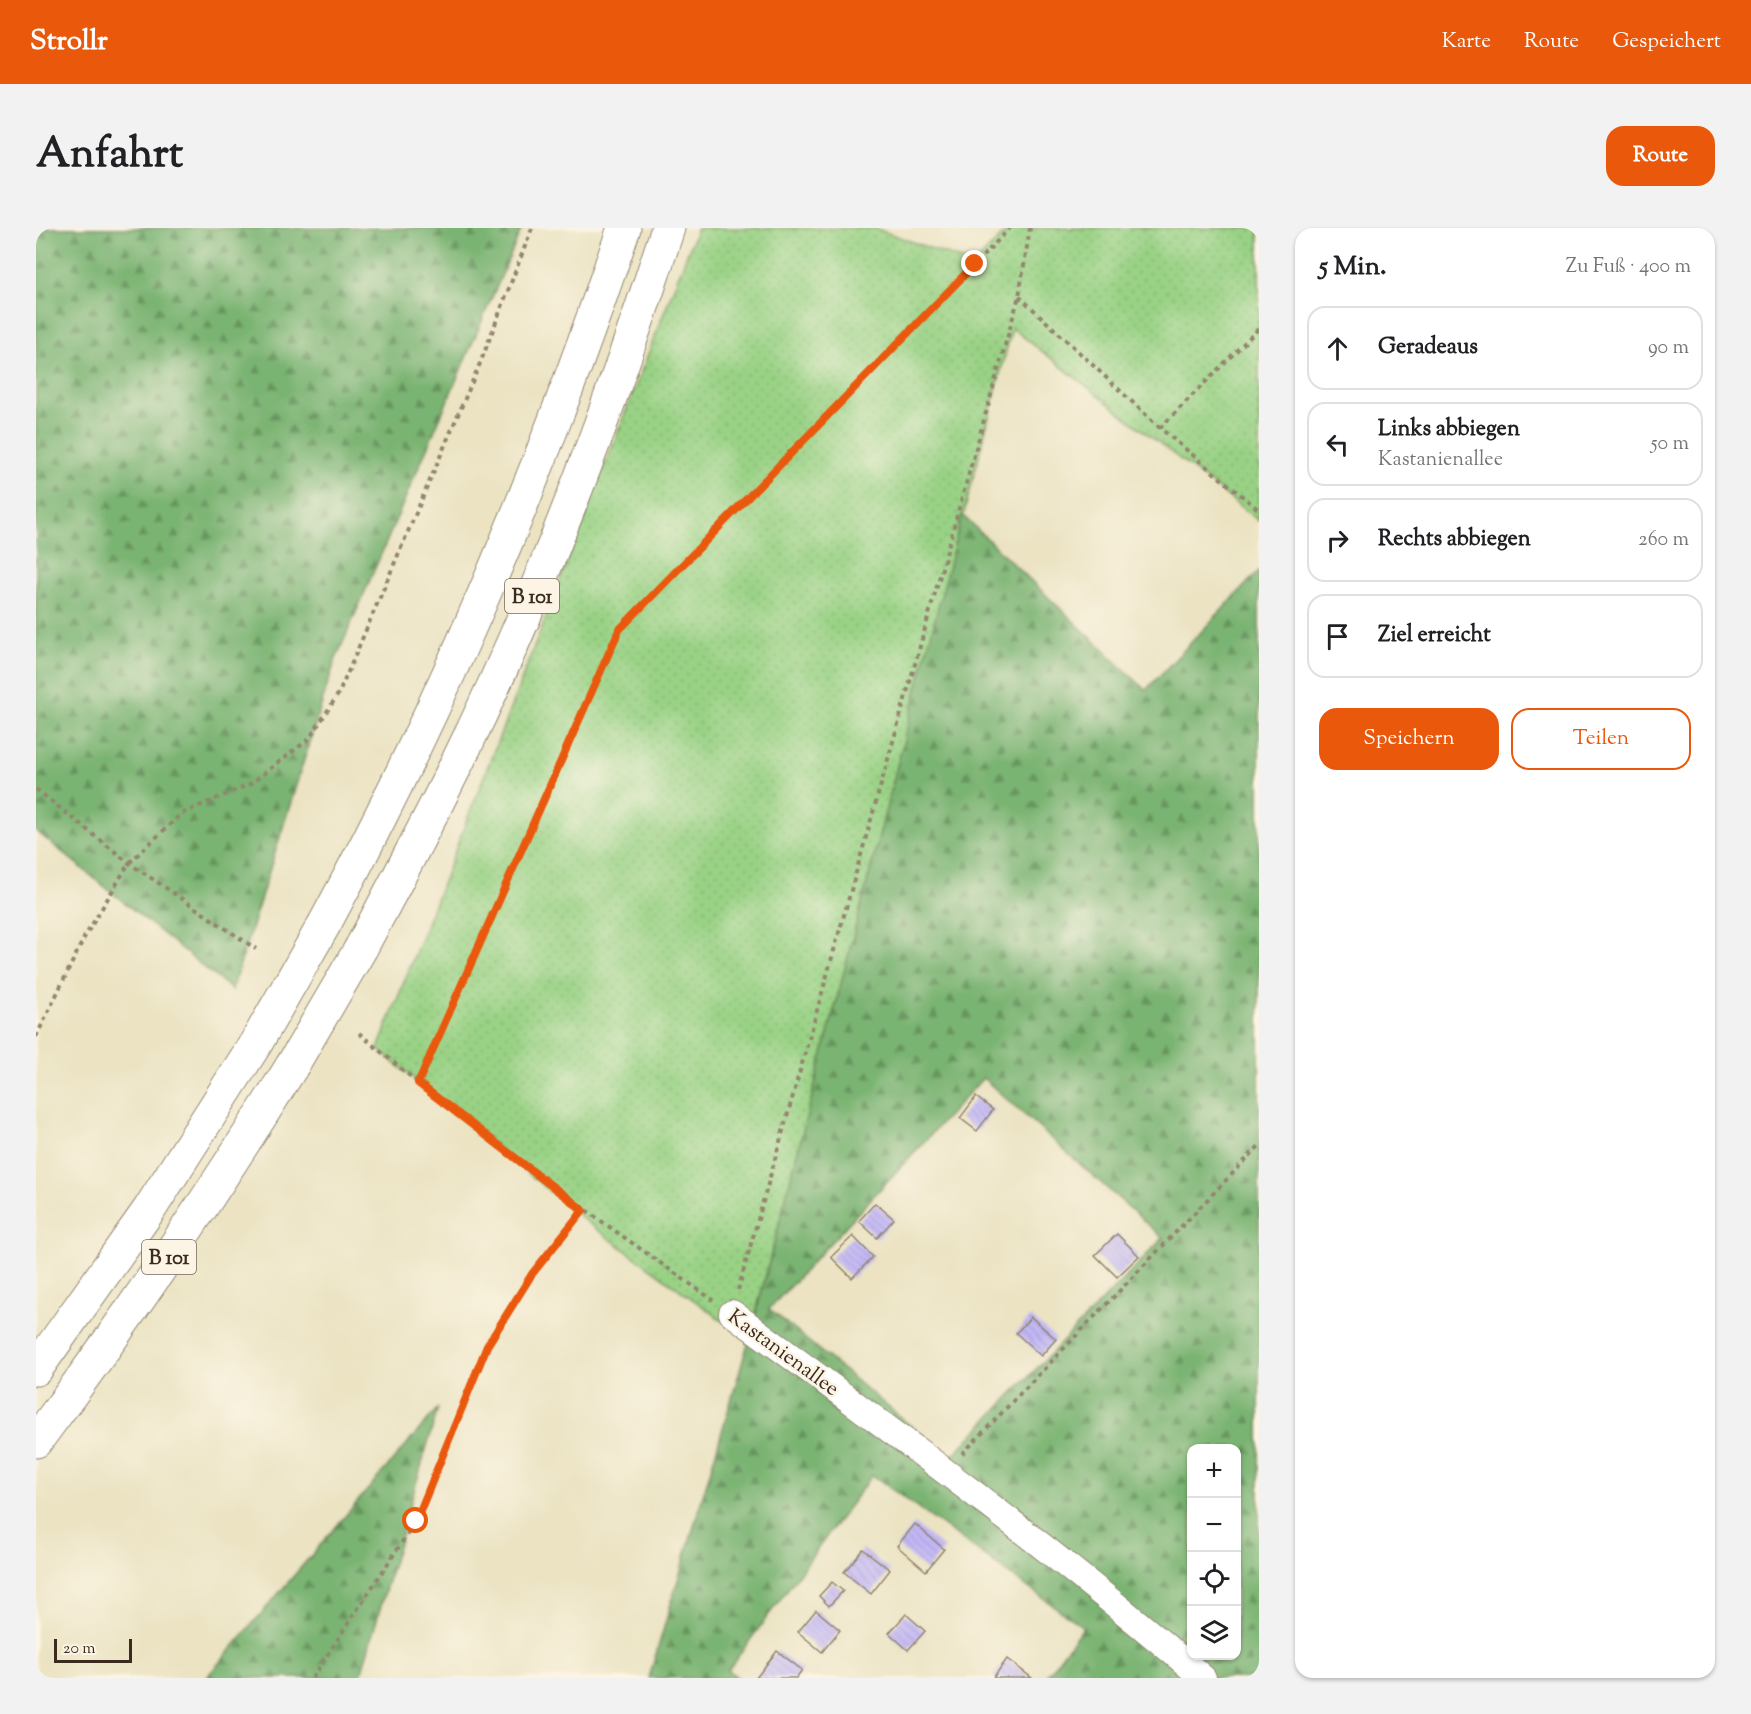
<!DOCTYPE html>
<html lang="de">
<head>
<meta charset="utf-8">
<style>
	body { margin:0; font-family:"Sorts Mill Goudy",serif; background:#f2f2f2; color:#202124 }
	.controls { position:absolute; right:18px; bottom:18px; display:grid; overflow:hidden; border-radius:12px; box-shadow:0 2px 4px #0004 }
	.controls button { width:54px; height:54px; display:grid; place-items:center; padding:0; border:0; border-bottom:2px solid #e0e0e0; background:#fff; color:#202124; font:30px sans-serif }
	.scale { position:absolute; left:18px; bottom:15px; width:78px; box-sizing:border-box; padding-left:6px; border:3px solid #3b2a1e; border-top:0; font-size:16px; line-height:21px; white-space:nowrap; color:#3b2a1e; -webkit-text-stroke:4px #fcf5e5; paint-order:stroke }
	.stop { position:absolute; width:18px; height:18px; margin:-14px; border:4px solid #ea580c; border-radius:50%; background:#fff }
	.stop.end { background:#ea580c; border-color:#fff; box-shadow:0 2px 6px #0008 }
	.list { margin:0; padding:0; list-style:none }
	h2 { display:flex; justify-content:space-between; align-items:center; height:78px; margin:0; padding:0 24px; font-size:26px }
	h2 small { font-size:20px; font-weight:400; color:#757577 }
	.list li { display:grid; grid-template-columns:39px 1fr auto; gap:18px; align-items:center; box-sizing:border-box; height:84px; margin:0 12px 12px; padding:0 12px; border:2px solid #e0e0e0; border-radius:18px }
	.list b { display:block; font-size:22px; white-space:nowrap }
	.list p { margin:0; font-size:20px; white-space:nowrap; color:#757577 }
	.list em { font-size:20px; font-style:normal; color:#757577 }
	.actions { display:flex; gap:12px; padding:18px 24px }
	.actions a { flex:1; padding:14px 0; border:2px solid #ea580c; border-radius:18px; text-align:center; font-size:21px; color:#ea580c }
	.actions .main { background:#ea580c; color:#fff }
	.icon { flex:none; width:33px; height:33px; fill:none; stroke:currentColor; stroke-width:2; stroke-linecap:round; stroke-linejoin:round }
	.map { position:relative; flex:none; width:1223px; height:1450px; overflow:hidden; border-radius:18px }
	header { display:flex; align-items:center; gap:36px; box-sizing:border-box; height:84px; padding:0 30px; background:#ea580c; color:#fff }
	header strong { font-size:28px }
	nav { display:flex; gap:33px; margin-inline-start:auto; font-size:21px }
	.intro { display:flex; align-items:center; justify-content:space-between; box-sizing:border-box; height:144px; padding:0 36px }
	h1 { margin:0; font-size:42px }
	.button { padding:15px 27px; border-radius:18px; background:#ea580c; color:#fff; font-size:21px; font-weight:700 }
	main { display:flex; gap:36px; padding:0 36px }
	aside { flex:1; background:#fff; border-radius:18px; box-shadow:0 2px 4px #0004 }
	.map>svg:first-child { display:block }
	.grass { fill:url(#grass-dots); stroke:#6a7e52; stroke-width:1.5 }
	.forest { fill:url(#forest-firs); stroke:#5a6f48; stroke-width:1.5; fill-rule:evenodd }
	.building { fill:url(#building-back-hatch) }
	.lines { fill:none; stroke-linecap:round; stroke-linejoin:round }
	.minor-casing { stroke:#938670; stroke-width:28 }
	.highway-casing { stroke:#938670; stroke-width:35 }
	.path { stroke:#938670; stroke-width:4; stroke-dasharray:4.5 4.5; stroke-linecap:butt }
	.minor { stroke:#fff; stroke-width:26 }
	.highway { stroke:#fff; stroke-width:33 }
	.highway-bridge-casing { stroke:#938670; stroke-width:35; stroke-linecap:butt }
	.highway-bridge { stroke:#fff; stroke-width:33 }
	.route { stroke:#ea580c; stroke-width:8 }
	.labels { text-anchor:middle; stroke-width:5; stroke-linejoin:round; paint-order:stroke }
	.shield { fill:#fcf5e5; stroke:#75675a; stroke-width:1.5 }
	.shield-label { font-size:20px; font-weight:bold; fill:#3b2a1e }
	.street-label { font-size:21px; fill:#3b2a1e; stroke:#fcf5e5 }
</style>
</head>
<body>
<header>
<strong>Strollr</strong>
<nav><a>Karte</a><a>Route</a><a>Gespeichert</a></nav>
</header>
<div class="intro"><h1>Anfahrt</h1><a class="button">Route</a></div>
<main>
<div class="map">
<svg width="1223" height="1450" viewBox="0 0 1223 1450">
	<defs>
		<pattern id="grass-dots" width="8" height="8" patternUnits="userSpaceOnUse" patternTransform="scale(1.5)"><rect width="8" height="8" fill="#99d285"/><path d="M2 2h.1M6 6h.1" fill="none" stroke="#85b472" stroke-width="1.8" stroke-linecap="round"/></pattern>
		<pattern id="forest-firs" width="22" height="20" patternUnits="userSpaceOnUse" patternTransform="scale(1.5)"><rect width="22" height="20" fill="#7ab472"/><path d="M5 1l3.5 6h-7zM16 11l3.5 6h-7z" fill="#65935d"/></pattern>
		<pattern id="building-back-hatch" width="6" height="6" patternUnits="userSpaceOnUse" patternTransform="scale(1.5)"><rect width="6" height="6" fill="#c3b8f6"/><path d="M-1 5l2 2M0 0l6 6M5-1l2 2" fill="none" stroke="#a89ed2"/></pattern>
	</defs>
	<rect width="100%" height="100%" fill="#fcf5e5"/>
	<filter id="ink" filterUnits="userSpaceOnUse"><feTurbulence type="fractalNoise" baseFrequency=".0167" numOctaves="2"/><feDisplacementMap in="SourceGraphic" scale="12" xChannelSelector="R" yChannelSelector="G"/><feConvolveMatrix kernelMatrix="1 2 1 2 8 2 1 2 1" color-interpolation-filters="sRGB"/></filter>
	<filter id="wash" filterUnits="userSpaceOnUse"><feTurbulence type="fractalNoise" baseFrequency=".008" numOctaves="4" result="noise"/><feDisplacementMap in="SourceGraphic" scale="24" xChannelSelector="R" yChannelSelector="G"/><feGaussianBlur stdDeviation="1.35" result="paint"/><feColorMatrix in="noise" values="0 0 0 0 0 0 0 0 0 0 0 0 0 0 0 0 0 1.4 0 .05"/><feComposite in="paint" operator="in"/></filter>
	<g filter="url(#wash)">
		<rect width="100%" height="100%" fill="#ebe3c2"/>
		<path class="grass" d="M661,0h177l100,36 36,-36h249v293l-247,-193 -263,1012 -161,-117 -210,-174z"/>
		<path class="forest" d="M0,0h486l-187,433 -103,329 -196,-159z
			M926,287l184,175 113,-119v1107h-214l38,-51 -211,-152 -144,195 10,8h-89l100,-338zM947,850l180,160 -213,220 -181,-149zM1156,1220h44v208h-44z
			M402,1180l-78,270h-154z"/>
		<g id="blocks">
			<path class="building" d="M940,869l17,13 -16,21 -17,-13z
				M839,975l19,16 -17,19 -18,-17z
				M1081,1006l22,22 -22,21 -22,-22z
				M817,1008l20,21 -21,21 -21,-21z
				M995,1089l25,22 -15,17 -25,-23z
				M879,1296l29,25 -18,22 -29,-25z
				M827,1321l27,21 -19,24 -27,-22z
				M796,1354l11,9 -14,15 -10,-10z
				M780,1382l24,20 -18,22 -24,-20z
				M870,1386l19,17 -17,19 -19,-17z
				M741,1423l25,19 -6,8h-40z
				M971,1431l25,19h-39z"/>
		</g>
	</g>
	<g filter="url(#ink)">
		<use href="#blocks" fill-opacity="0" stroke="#938670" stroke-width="1.5"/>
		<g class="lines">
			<defs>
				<path id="minor" d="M696,1085c160,118 320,235 471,365"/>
				<path id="highway" d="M289,695c121,-224 218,-454 299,-695
					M325,720c32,-60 64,-120 94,-181 86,-173 154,-356 213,-539
					M0,1141l113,-159 107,-167
					M0,1213c91,-121 176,-246 256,-375"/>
			</defs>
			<use href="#minor" class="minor-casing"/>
			<use href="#highway" class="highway-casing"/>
			<path class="path" d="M983,68l141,132 99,82
				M1124,200l99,-100
				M0,561l93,74 127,86
				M323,805c112,97 233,182 354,267
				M0,809l48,-99 45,-75 52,-49 69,-30 59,-45 30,-46 142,-332 51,-133
				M382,855l201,-453 391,-402
				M702,1062l281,-994 11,-68
				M926,1226l297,-308
				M276,1450l104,-157 71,-175 45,-72 51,-64"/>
			<use href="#minor" class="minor"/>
			<use href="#highway" class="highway"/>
			<defs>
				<path id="highway-bridge" d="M220,815l69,-120
					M256,838l69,-118"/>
			</defs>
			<use href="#highway-bridge" class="highway-bridge-casing"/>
			<use href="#highway-bridge" class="highway-bridge"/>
		</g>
	</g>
	<g class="lines" filter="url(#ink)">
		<path class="route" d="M380,1293l71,-175 45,-72 51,-64 -165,-127 201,-453 356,-366"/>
	</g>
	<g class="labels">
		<g class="shield">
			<rect x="469" y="351" width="54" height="34" rx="4.5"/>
			<rect x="106" y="1012" width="54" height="34" rx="4.5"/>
		</g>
		<g class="shield-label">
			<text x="496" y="375">B 101</text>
			<text x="133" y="1036">B 101</text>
		</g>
		<g class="street-label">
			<text transform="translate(748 1124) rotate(36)" y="7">Kastanienallee</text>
		</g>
	</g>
</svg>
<div class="controls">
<button>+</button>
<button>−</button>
<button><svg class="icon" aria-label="locate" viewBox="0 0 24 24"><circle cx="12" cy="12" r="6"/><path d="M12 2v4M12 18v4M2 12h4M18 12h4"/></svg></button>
<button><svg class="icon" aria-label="layers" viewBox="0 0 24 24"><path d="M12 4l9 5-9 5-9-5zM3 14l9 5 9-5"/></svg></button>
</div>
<div class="scale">20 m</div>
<div class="stop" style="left:380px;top:1293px"></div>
<div class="stop end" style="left:939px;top:36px"></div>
</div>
<aside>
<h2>5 Min.<small>Zu Fuß · 400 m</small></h2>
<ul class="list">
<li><svg class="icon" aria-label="ahead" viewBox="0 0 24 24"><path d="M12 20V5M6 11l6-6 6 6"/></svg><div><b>Geradeaus</b></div><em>90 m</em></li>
<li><svg class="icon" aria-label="left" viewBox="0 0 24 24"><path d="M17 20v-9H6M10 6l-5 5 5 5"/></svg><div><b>Links abbiegen</b><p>Kastanienallee</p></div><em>50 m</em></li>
<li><svg class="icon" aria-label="right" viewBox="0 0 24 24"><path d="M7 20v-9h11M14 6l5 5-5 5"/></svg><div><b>Rechts abbiegen</b></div><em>260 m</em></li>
<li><svg class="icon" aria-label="arrive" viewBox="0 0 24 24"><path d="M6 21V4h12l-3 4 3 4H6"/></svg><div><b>Ziel erreicht</b></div></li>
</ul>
<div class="actions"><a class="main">Speichern</a><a>Teilen</a></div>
</aside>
</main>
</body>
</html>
